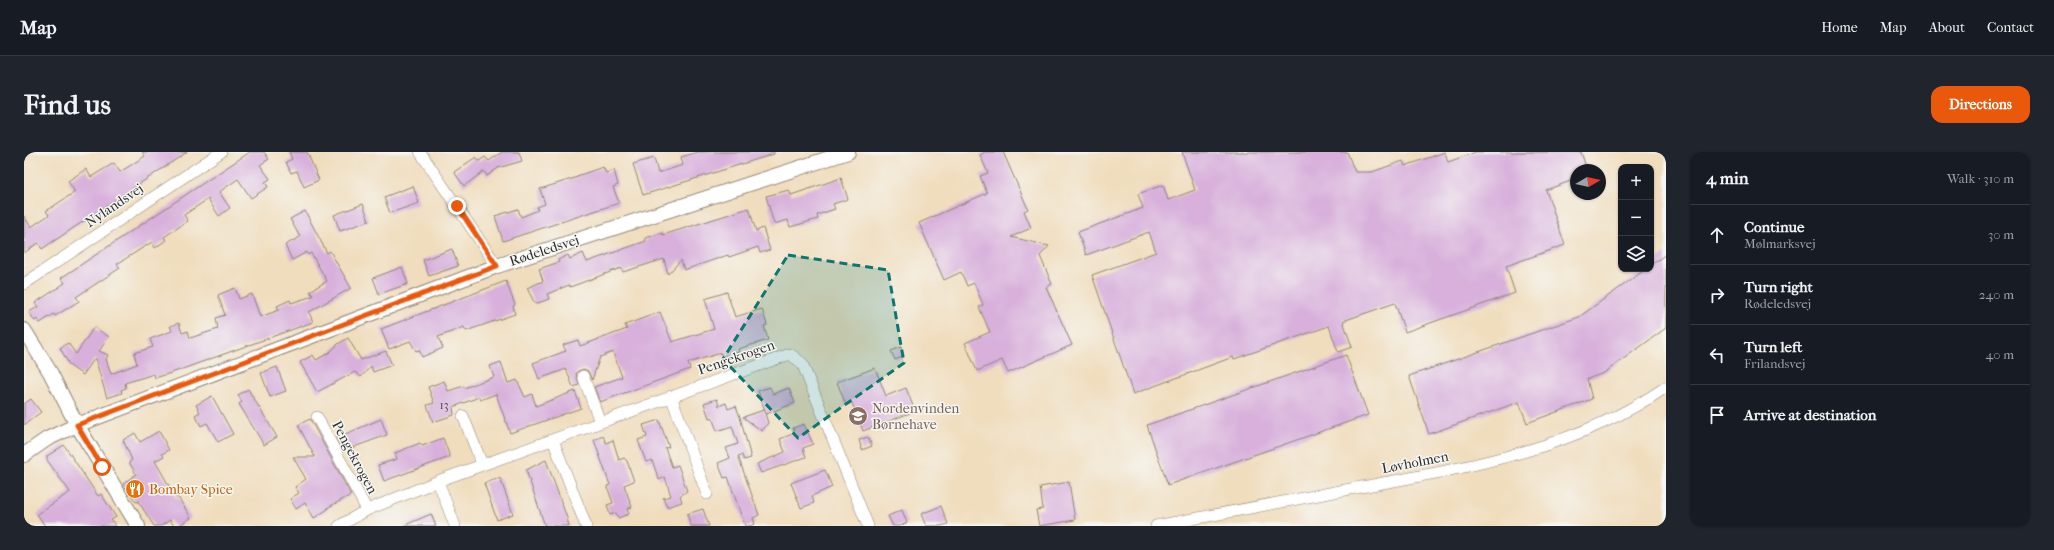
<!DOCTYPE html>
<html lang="en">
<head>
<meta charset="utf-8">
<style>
	body { margin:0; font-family:"IM FELL French Canon",serif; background:#20242c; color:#f1f3f6 }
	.controls { position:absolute; right:12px; top:12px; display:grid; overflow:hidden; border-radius:8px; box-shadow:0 1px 3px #0004 }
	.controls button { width:36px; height:36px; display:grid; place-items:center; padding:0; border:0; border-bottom:1px solid #363941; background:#171b24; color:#f1f3f6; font:20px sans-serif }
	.compass { position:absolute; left:1546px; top:12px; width:36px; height:36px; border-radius:50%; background:#171b24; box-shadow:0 1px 3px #0004; rotate:81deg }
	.stop { position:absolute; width:12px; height:12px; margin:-9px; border:3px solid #ea580c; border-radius:50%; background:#fff }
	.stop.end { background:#ea580c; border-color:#fff; box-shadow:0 1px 4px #0008 }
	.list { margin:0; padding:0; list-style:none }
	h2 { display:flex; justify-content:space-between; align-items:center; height:52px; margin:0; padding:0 16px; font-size:17px }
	h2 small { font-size:13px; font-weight:400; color:#9ea1a6 }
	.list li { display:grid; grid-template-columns:26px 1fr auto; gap:12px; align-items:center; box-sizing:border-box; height:60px; padding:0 16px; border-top:1px solid #363941 }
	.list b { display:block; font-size:15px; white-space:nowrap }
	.list p { margin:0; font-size:13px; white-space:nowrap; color:#9ea1a6 }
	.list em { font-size:13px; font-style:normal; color:#9ea1a6 }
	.icon { flex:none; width:22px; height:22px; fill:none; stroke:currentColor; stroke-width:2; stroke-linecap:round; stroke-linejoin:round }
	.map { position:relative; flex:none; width:1642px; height:374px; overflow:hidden; border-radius:12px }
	header { display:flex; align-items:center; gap:24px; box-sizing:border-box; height:56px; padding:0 20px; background:#171b24; border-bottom:1px solid #363941 }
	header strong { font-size:19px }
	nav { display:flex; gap:22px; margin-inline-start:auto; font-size:14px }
	.intro { display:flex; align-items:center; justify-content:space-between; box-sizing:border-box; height:96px; padding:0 24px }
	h1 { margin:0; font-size:28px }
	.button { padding:10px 18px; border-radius:12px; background:#ea580c; color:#fff; font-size:14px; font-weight:700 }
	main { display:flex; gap:24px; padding:0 24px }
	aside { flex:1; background:#171b24; border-radius:12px; box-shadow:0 1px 3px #0004 }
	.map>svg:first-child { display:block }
	.building { fill:#d8b0db }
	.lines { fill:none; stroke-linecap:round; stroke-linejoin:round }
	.minor-casing { stroke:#8e8474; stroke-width:12 }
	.tertiary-casing { stroke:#8e8474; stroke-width:16 }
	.minor { stroke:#fff; stroke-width:11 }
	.tertiary { stroke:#fff; stroke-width:14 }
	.route { stroke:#ea580c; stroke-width:5 }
	.marked { fill:#0f766e; fill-opacity:0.2; stroke:#0f766e; stroke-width:3; stroke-dasharray:8 5; stroke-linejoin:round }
	.labels { text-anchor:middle; stroke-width:3; stroke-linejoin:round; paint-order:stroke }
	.number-label { font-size:12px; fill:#564c57 }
	.street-label { font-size:14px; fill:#2b2b2b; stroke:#f6f6f2 }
	.education-label { font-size:14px; fill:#785e54; stroke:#f6f6f2; text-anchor:start }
	.food-label { font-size:14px; fill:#c56008; stroke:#f6f6f2; text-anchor:start }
</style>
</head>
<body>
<header>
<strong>Map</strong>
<nav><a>Home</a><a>Map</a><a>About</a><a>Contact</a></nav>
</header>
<div class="intro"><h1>Find us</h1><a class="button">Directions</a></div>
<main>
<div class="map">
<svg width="1642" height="374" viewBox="0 0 1642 374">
	<rect width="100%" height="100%" fill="#f6f6f2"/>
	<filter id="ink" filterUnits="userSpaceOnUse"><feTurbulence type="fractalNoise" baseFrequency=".025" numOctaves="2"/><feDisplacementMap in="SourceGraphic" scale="8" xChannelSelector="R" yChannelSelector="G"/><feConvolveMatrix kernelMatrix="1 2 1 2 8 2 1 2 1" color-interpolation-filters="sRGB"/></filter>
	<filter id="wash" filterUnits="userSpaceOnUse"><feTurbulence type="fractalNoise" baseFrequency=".012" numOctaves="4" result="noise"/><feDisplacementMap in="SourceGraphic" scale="16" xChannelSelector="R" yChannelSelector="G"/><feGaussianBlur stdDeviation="0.9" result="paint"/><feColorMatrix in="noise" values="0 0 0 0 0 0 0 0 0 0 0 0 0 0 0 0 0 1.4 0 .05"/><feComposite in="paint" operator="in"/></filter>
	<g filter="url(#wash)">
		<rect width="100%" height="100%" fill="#f0ddbd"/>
		<g id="blocks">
			<path class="building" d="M118,0h45l-145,97 -4,-6 -14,10v-37l7,11 18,-12 -3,-4 29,-19 -7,-11 18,-12 5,8 23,-14 6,9 25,-16z
				M226,0h14l5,7 -9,6 10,14 -5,3 3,5 -17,11 -13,-19 -19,13 11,16 -11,8 -11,-17 -24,16 4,6 -24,16 2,3 -11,8 -3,-6 -35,22 3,4 -44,29 3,4 -24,15 -1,-2 -14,9 -3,-4 -2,2 -6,-9 9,-5 -3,-4 30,-20 -4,-5z
				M265,0h18l12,28 -15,7 -7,-16 -6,2 -5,-11 6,-3z
				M478,0h17l3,9 -24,7 -11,8 -3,-5 -20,15 -10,-14 22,-15 3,4 6,-4 4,4z
				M674,0h76v2l-131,41 -10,-31 21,-6 4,15 25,-8 -2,-8z
				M961,0h18l25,57 -4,2 7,17 -20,9 38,9 -9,10 12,28 -6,3 26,58 -64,28 -6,-13 -25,11 -12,-28 25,-11 -11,-25 4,-2 -9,-22 -7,3 -6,-14 -17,8 -25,-57 68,-30 -7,-17 8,-3 -8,-18z
				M1158,0h165l8,20h17l31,-11 2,5 40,-14 3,10 28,-10h105l6,18h-11v9l-30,11 19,55 -59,21 9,27 -110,39 -10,-29 -52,18 9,26 -14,5 -9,-26 -95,33 -1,-2 -100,37 -41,-119 64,-23 -7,-20 -63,23 -8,-23 65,-24 -5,-14 25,-9 5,15 27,-10z
				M579,15l3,6 8,-3 4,15 -5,2 6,16 -116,38 -8,-25 23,-7 3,8 17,-7 -1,-3 8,-3 -5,-15 38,-12 -1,-1z
				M817,26l7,21 -15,5 2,5 -18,6 1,4 -28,8 -2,-7 -14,4 -8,-28 23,-6 2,5z
				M389,34l6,17 -29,10 -6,-16z
				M339,52l6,17 -29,10 -6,-16z
				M725,56l7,23 7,-3 7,22 -10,3 -2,-6 -29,10 -1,-2 -44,15 -3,-10 -13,14 -4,-15 -41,13 -2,-4 -51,19 -1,-2 -22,9 2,5 -14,5 -8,-16 16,-7 -4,-12 20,-7 -1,-2 10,-5 2,4 13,-6 4,9 59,-21 -1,-3 17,-5 1,2z
				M281,59l22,42 3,-2 21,37 -42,24 4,10 -139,50 -19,6 -1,-4 -29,9 1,5 -5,2 1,3 -15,5 -12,-40 -12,17 -13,-9 -10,-18 8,-5 8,11 18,-27 15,10 -10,14 9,4 -2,4 5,15 26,-10 -3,-11 19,-6 -3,-8 22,-8 -2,-5 9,-3 3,10 6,-2 2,7 28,-9 -2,-11 9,-3 -7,-20 2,-1 15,-6 4,11 13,-5 8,23 19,-7 -2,-4 13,-6 1,3 22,-7 -3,-5 17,-10 -16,-28 -3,2 -1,-3 -15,8 -7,-15 15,-8 -10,-18z
				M428,97l6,17 -29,10 -6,-16z
				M1642,102v74l-62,45 -17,6 5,20 -65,24 -8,-21 -90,32 -20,-58 170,-59 67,-48h5v-4z
				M378,115l6,17 -29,10 -6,-16z
				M482,129l9,24 -2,1 2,8 -49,17 -2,-4 -26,10 5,11 -21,9 -3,-7 -3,1 -6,-10 -21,8 -8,-20z
				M703,140l8,25 27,-8 5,16 -3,1 4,14 -30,9 1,3 -17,5 -1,-4 -33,10 2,6 -90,33 -6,-15 28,-10 -9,-25 -13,5 -8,23 -4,-9 -4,-2 -6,2 -2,3 3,11 -6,2 -7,-18 -27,10 -6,-16 33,-12 -3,-6 15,-5 2,6 47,-17 -2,-4 35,-13 12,30 42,-13 -9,-30z
				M324,186l13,22 25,-9 6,14 -19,7 -2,-6 -10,11 -6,-5 -38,20 -17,-30 13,-7 3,5 14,-8 8,-8z
				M877,195l3,9 -9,4 -4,-9z
				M1322,203l22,60 -200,70 -21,-60z
				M477,210l7,21 9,-3 8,17 7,-3 4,12 39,-15 6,17 -71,25 -14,-39 -16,6 -1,-3 -26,10 1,8 -21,7 -6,-17 7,-2 -6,-16 16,-6 4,10 16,-5v2l30,-11 -4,-11z
				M253,215l9,24 -16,6 -9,-24z
				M851,216l11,28 20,-8 9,23 -52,20 -11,-28 -6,2 -9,-23z
				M746,235l3,7 16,-6 6,15 -29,11 -8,-23z
				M224,237l29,48 -13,8 -25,-41 3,-2 -4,-7z
				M188,244l21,38 -15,8 -11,-19 -6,3 -6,-11 5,-3 -4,-7z
				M7,247l10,13 -17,13v-21z
				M693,247l2,7 7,-3 2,6 8,-3 4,11 11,41 -7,2 -2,-5 -4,1 21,59 -6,3 2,6 -6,2h-4l-17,-49 -4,1 -6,-15 12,-5 -4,-10 12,-4 -6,-18 -15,5 -5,-14 -3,1 -5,-15z
				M740,258l4,13 -6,8 -19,-14z
				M286,267l41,76 -24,13 1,1 -14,9 -9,-15 -9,6 -6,-10 9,-6 -4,-6 11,-8 -13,-22h22l-17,-32z
				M357,267l6,16 -44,16 -7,-13z
				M635,268l10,27 -4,1 7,19 6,-2 9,26 -7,5 2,6 -15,5 -4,-9 8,-2 -6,-19 -6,3 -7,-20 -6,2 -8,-22 9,-3 -4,-12z
				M780,272l9,20 -10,4 3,9 -45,16 -4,-9 28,-12 -5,-13 15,-6 -2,-5z
				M135,279l10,19 -7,4 2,2 -9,5 21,37 2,-1 13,21 -13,8h-4l-4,-6 -9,6h-7l-16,-25 -2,1 -13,-18 13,-10 -7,-12 3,-2 -9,-20 12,-7 5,9z
				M579,284l3,7 7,-3 6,20 5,-2 3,3 7,20 -10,4 8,22 -5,2 2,5 -11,4 -2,-5 -6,2 -3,-10 6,-2 -6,-17 3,-1 -16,-45z
				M844,285l4,9 -10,4 -3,-10z
				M419,286l7,19 -66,24 -6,-16 19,-6 -2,-6 25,-10 2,3z
				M40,293l34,51 3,-2 15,23 -5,3 5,6h-71l-8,-12 33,-22 -23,-32v-4z
				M522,308l21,58 2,8h-24l-19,-56z
				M801,318l7,17 -20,9 2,7 -13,5 -10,-25z
				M476,326l13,36 -16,6 -13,-37z
				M1045,330l6,38 -36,6 -3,-16 7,-1 -3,-22z
				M917,354l7,18 -7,2h-15l-5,-12z
				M679,357l6,17h-18l-4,-12z
				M878,358l5,13 -7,3h-7l-5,-10z
				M407,362l5,12h-33z"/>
		</g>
	</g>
	<g filter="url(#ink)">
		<use href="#blocks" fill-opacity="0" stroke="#8e8474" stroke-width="1"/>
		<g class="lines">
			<defs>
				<path id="minor" d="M396,0l77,114
					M0,132l197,-132
					M559,224l17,46
					M647,244l36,98
					M439,264l19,48
					M293,265l50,93
					M529,288l33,86
					M414,329l17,45
					M315,374l28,-16 71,-29 352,-127 12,9 66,163
					M1132,374c68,-13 136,-26 205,-39 104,-19 216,-38 305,-100"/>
				<path id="tertiary" d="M0,178l26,42 27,53 61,101
					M0,303l23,-16 30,-14 420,-159 351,-114"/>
			</defs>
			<use href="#minor" class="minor-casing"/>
			<use href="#tertiary" class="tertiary-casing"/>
			<use href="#minor" class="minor"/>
			<use href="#tertiary" class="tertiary"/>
		</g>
	</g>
	<g class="lines" filter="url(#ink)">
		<path class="route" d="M78,315l-25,-42 420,-159 -40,-60"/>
	</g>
	<path class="marked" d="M764,103l100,15 16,93 -106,75 -75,-79z"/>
	<defs>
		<symbol id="school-disc" viewBox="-11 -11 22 22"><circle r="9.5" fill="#8d6e63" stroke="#f6f6f2"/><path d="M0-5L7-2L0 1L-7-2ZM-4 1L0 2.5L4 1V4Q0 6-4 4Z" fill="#fff"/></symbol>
		<symbol id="restaurant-disc" viewBox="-11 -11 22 22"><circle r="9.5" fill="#e8710a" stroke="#f6f6f2"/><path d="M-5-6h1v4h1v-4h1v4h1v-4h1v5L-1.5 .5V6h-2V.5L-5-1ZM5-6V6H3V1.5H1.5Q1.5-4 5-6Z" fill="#fff"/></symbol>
	</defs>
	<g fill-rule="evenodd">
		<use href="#school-disc" x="823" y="253" width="22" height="22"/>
		<use href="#restaurant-disc" x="100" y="326" width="22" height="22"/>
	</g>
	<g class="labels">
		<g class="number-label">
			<text x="420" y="257">13</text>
		</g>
		<g class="street-label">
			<text transform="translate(90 53) rotate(-34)" y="5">Nylandsvej</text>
			<text transform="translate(520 98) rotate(-18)" y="5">Rødeledsvej</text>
			<text transform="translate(712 205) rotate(-19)" y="5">Pengekrogen</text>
			<text transform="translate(331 305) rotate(62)" y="5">Pengekrogen</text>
			<text transform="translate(1391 310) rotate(-11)" y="5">Løvholmen</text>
		</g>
		<g class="education-label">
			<text x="848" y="261">Nordenvinden<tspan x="848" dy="16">Børnehave</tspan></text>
		</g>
		<g class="food-label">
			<text x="125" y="342">Bombay Spice</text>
		</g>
	</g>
</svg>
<div class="controls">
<button>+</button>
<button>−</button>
<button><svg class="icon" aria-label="layers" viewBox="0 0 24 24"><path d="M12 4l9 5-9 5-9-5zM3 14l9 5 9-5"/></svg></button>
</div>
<svg class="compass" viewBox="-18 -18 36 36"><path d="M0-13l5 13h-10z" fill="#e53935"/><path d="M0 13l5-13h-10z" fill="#9ea1a6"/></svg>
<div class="stop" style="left:78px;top:315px"></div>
<div class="stop end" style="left:433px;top:54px"></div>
</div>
<aside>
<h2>4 min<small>Walk · 310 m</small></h2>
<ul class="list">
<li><svg class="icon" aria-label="ahead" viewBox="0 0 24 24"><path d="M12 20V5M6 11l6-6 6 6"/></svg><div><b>Continue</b><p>Mølmarksvej</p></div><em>30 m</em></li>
<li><svg class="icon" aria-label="right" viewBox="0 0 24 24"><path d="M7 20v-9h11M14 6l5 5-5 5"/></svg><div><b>Turn right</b><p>Rødeledsvej</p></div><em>240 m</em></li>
<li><svg class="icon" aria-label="left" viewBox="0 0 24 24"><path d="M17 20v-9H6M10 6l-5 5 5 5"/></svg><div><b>Turn left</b><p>Frilandsvej</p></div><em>40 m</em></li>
<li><svg class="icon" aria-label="arrive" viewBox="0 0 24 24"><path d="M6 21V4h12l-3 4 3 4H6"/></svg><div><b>Arrive at destination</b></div></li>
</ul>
</aside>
</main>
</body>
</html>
